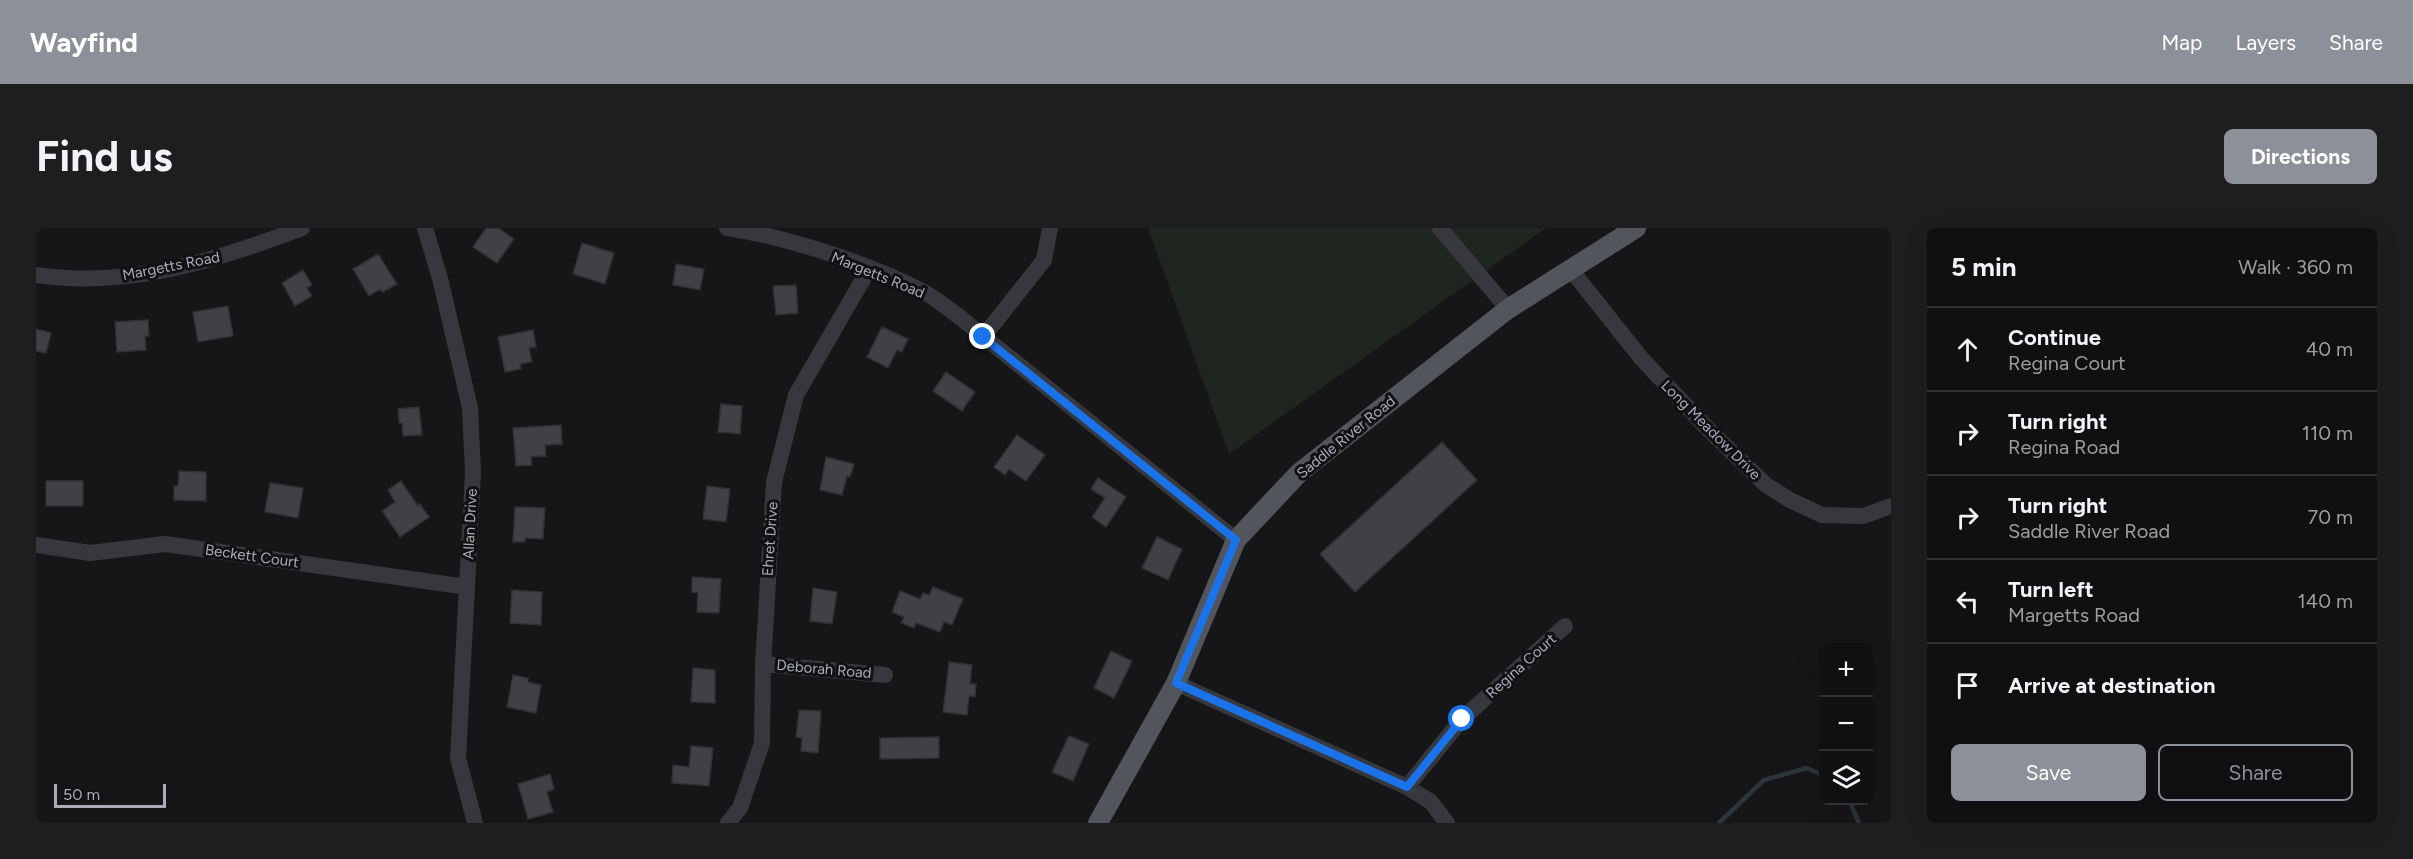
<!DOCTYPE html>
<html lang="en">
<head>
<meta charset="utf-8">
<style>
	body { margin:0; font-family:Figtree,sans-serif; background:#1e1e20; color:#f1f3f6 }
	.controls { position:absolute; right:18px; bottom:18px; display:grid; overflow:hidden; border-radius:9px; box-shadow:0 6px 24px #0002 }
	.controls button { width:54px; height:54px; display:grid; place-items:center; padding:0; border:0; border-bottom:2px solid #303032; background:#101012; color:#f1f3f6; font:30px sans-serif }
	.scale { position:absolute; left:18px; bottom:15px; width:112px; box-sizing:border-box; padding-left:6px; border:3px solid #a8adb8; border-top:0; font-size:16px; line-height:21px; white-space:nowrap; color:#a8adb8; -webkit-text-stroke:4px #111113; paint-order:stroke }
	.stop { position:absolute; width:18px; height:18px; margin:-14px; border:4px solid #1a73e8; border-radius:50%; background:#fff }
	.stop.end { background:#1a73e8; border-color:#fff; box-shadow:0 2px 6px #0008 }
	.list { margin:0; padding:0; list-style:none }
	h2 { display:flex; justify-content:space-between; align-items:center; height:78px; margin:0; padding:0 24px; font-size:26px }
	h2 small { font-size:20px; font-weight:400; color:#9c9d9f }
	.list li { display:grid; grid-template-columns:39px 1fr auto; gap:18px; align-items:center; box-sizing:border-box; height:84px; padding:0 24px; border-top:2px solid #303032 }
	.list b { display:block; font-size:22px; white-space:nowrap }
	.list p { margin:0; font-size:20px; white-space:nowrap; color:#9c9d9f }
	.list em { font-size:20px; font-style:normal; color:#9c9d9f }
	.actions { display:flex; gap:12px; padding:18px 24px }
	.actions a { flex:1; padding:14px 0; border:2px solid #8c9099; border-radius:9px; text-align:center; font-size:21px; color:#8c9099 }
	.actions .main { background:#8c9099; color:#fff }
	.icon { flex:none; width:33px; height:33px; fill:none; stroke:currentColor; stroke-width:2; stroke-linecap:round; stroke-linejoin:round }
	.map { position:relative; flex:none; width:1855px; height:595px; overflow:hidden; border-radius:9px }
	header { display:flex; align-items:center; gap:36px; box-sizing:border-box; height:84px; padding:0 30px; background:#8c9099; color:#fff }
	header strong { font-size:28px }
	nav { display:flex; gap:33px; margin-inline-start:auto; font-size:21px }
	.intro { display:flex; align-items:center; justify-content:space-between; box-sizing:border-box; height:144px; padding:0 36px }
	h1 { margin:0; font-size:42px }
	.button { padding:15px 27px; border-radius:9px; background:#8c9099; color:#fff; font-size:21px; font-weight:700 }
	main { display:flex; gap:36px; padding:0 36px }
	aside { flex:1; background:#101012; border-radius:9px; box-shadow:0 6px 24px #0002 }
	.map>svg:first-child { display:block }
	.green { fill:#1e261f }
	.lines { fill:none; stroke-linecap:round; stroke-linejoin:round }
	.stream { stroke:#2c353c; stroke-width:4.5 }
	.building { fill:#404145; stroke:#303034; stroke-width:1.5 }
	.minor { stroke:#37383d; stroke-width:16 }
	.major { stroke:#53555c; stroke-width:20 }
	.route { stroke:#1a73e8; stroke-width:8 }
	.labels { text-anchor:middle; stroke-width:6; stroke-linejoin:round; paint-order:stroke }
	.street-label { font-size:15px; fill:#a8adb8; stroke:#111113 }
</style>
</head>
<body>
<header>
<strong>Wayfind</strong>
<nav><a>Map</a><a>Layers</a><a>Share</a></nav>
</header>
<div class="intro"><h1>Find us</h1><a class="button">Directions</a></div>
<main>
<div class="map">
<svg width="1855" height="595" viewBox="0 0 1855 595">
	<rect width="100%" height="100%" fill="#161618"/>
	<path class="green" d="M1112,0h398l-317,226z"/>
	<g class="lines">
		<path class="stream" d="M1813,572l10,23
			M1683,595l45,-43 43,-12 17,8"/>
	</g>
	<path class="building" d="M450,0h12l16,11 -17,24 -24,-16z
		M546,15l32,10 -9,31 -32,-10z
		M342,26l19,30 -14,8 -3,-3 -11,7 -16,-27z
		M640,36l28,5 -4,21 -27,-5z
		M267,42l9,15 -5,3 5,8 -17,10 -13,-23z
		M760,57l2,28 -22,2 -3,-29z
		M192,78l5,30 -35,6 -5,-30z
		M112,92l1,16h-4l1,14 -29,2 -2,-30z
		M846,99l26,12 -6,13 -5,-2 -9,18 -21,-11z
		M0,101l15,4 -5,20 -10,-2z
		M497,102l3,17 -7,1 3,14 -12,2 1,5 -16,3 -7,-35z
		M910,144l29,20 -13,19 -29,-20z
		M685,176l21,2 -2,28 -22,-2z
		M383,179l3,28 -19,1 -1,-13h-3l-1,-14z
		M525,197l1,19 -17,1 1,11 -15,1 1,8 -16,1 -3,-38z
		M981,207l28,20 -19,26 -17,-12 -4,6 -11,-8z
		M1406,214l35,38 -122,112 -35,-38z
		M790,229l28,7 -4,13 -3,-1 -5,19 -22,-5z
		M143,243l27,1v29l-32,-1v-14h4z
		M1062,250l28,19 -20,30 -14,-10 13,-19 -14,-9z
		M10,253h37v25h-37z
		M365,253l17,25 2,-2 9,13 -29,20 -18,-26 13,-9 -7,-12z
		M234,255l33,5 -5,30 -33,-6z
		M671,258l23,3 -4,33 -23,-3z
		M479,279l30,1 -2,31 -18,-1v4h-12z
		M1121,309l25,12 -14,31 -26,-12z
		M656,349l29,2 -2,34 -22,-1 1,-19 -6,-1z
		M897,359l30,12 -11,26 -8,-3 -4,10 -24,-9 -2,5 -13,-5 3,-6 -12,-5 8,-21 20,8 3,-6 6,2z
		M777,360l24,4 -5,32 -22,-3z
		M476,362l30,2 -1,33 -31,-2z
		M1075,423l21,10 -18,37 -20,-10z
		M913,434l23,3 -2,19h6l-1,13 -6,-1 -2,19 -24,-3z
		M657,440l22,2v33l-24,-1z
		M477,447l15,3v4l13,3 -5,28 -29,-6z
		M763,482l22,1 -3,42 -17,-2 1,-13 -6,-1z
		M1033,508l20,8 -16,37 -21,-9z
		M903,509v21l-59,1v-21z
		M655,518l22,2 -4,38 -37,-3 1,-18 16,2z
		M514,546l4,15 -7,3 6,20 -25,7 -10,-35z"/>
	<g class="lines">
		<path class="minor" d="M389,0l16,54 29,126 3,64 -15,286 17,65
			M691,0c60,9 143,36 197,64 13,7 26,18 38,27l274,221
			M1404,0l68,81
			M1536,43l69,87 68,72 57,55 24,15 32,15 41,1 28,-10
			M0,47c91,14 182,-15 266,-47
			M947,109l61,-77 6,-32
			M0,317l54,8 75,-9 302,43
			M727,436l122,11
			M1140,455l231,104 24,15 16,21
			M1371,559l55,-68 103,-93
			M692,595l12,-15 22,-65 1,-79 11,-182 22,-87 73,-126"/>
		<path class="major" d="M1062,595l78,-140 60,-143 63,-67 209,-164 128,-81"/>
	</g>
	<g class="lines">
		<path class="route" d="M947,109l253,203 -60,143 231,104 55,-68"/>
	</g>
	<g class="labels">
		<g class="street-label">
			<text transform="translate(135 38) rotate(-11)" y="5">Margetts Road</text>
			<text transform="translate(842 47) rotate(22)" y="5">Margetts Road</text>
			<text transform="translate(1675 202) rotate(45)" y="5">Long Meadow Drive</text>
			<text transform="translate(1310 209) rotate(-39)" y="5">Saddle River Road</text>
			<text transform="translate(434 296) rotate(-87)" y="5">Allan Drive</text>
			<text transform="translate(734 311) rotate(-86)" y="5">Ehret Drive</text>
			<text transform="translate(216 328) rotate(8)" y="5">Beckett Court</text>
			<text transform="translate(1485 438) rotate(-42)" y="5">Regina Court</text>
			<text transform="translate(788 441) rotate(5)" y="5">Deborah Road</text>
		</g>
	</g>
</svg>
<div class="controls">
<button>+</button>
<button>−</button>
<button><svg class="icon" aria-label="layers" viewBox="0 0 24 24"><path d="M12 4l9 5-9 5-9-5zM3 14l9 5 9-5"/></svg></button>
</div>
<div class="scale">50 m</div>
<div class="stop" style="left:1426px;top:491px"></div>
<div class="stop end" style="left:947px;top:109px"></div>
</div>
<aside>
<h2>5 min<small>Walk · 360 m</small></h2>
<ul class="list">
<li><svg class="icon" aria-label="ahead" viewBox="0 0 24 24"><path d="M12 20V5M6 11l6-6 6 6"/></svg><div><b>Continue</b><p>Regina Court</p></div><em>40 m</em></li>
<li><svg class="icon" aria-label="right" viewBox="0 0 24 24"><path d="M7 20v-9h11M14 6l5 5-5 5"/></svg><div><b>Turn right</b><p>Regina Road</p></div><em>110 m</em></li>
<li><svg class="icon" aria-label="right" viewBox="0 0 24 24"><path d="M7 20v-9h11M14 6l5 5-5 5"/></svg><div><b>Turn right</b><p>Saddle River Road</p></div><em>70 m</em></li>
<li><svg class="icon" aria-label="left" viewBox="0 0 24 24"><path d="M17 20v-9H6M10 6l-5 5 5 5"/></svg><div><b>Turn left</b><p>Margetts Road</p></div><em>140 m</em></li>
<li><svg class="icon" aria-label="arrive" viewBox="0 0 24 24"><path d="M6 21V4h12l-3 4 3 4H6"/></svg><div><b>Arrive at destination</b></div></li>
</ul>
<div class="actions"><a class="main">Save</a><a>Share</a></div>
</aside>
</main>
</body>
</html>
